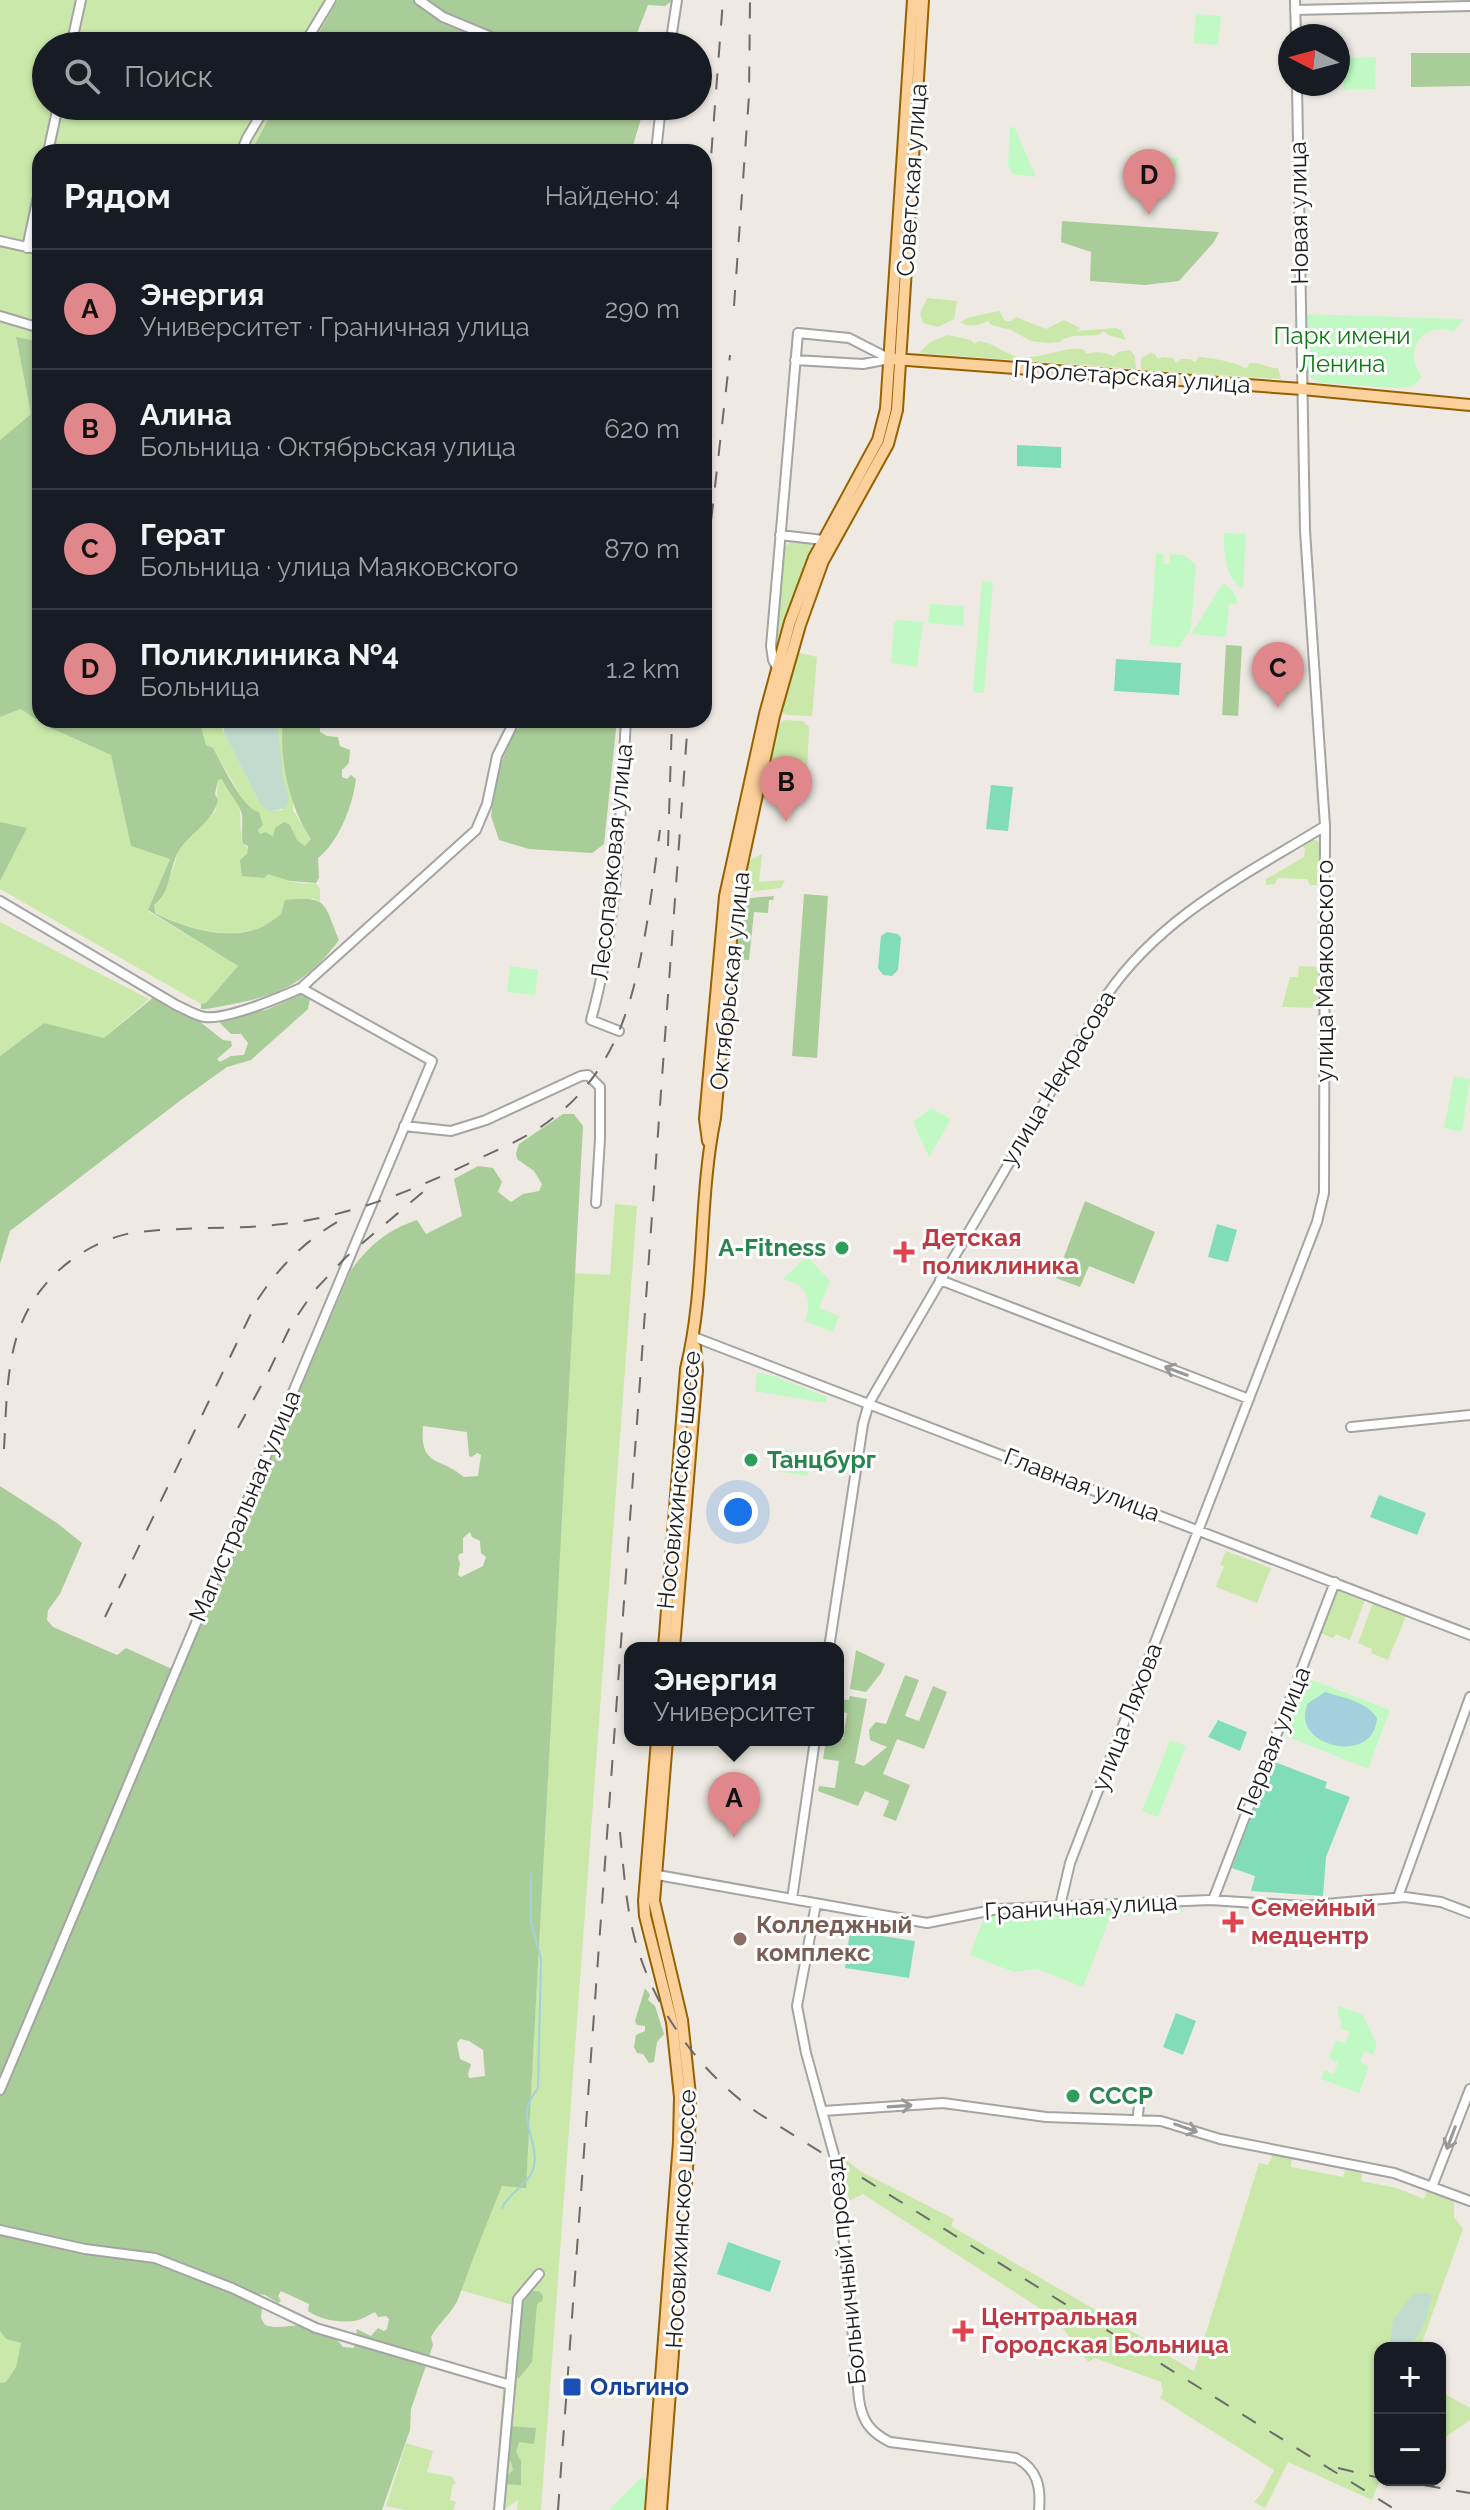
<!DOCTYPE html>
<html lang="ru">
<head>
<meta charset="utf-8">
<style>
	body { margin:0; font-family:Raleway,sans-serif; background:#242831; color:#f1f3f6 }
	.controls { position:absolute; right:24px; bottom:24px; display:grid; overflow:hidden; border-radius:16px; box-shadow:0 2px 6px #0004 }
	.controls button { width:72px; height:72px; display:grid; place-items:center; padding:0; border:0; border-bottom:2px solid #363941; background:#171b24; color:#f1f3f6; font:40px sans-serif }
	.compass { position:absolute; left:1278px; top:24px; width:72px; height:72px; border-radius:50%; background:#171b24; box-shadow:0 2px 6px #0004; rotate:276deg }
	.you { position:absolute; left:738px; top:1512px; width:28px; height:28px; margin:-20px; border:6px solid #fff; border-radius:50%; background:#1a73e8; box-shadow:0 0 0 12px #1a73e833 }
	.badge { display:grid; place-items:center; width:52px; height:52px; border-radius:50%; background:#df878a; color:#111; font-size:26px; font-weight:700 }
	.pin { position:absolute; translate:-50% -66px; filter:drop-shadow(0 2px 4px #0008) }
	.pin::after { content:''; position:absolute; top:42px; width:28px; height:24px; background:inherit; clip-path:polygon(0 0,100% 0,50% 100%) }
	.popup { position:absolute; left:624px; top:1642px; width:220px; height:104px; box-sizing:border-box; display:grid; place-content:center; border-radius:16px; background:#171b24; filter:drop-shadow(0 2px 6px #0005); font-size:26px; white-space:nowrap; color:#9ea1a6 }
	.popup b { font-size:30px; color:#f1f3f6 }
	.popup::after { content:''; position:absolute; left:50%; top:100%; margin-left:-16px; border:16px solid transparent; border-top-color:#171b24 }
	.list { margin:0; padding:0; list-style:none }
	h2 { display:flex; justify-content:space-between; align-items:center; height:104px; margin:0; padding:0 32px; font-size:34px }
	h2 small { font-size:26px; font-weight:400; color:#9ea1a6 }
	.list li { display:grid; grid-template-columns:52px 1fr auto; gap:24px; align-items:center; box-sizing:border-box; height:120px; padding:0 32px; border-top:2px solid #363941 }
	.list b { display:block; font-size:30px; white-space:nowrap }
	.list p { margin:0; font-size:26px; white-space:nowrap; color:#9ea1a6 }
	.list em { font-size:26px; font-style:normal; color:#9ea1a6 }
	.icon { flex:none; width:44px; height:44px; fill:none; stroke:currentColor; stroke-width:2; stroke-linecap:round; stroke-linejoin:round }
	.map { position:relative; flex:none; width:1470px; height:2510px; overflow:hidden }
	.search { position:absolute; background:#171b24; box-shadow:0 2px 6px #0004; left:32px; top:32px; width:680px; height:88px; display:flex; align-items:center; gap:20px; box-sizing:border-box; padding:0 28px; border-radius:44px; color:#9ea1a6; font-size:30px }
	.panel { position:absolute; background:#171b24; box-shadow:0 2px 6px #0004; left:32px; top:144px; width:680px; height:584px; border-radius:24px }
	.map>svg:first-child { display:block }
	.grass { fill:#c9e8a9 }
	.forest { fill:#a9cd98; fill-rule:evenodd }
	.wetland { fill:#c0dccf }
	.park { fill:#c0f9c3 }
	.pitch { fill:#81ddb8 }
	.water { fill:#a3d0dc }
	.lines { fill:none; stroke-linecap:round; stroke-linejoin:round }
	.stream { stroke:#a3d0dc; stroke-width:2 }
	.minor-casing { stroke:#a4a4a4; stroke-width:12 }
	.major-casing { stroke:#956101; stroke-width:14 }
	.minor { stroke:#fff; stroke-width:8 }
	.major { stroke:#fbd09b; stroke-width:10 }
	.rail { stroke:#6b6b6b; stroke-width:2; stroke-dasharray:16 16; stroke-linecap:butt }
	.oneway { stroke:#999 }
	.leisure-dot { fill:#2e9e5b; stroke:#fff; stroke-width:3 }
	.health-dot { fill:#e0444e; stroke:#fff; stroke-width:3 }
	.education-dot { fill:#8d6e63; stroke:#fff; stroke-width:3 }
	.transit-dot { fill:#1a4fb4; stroke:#fff; stroke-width:3 }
	.labels { text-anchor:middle; stroke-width:6; stroke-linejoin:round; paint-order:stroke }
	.street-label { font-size:24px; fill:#1d1d1d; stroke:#fff }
	.park-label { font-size:24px; fill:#0c7a13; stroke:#fff }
	.health-label { font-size:24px; font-weight:bold; fill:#be3a42; stroke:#fff; text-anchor:start }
	.leisure-label { font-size:24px; font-weight:bold; fill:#27864d; stroke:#fff; text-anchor:start }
	.education-label { font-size:24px; font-weight:bold; fill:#785e54; stroke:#fff; text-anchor:start }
	.transit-label { font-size:24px; font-weight:bold; fill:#164399; stroke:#fff; text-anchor:start }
</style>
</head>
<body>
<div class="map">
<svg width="1470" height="2510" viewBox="0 0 1470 2510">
	<rect width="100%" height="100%" fill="#eeeae3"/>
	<path class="grass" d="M0,0h338l-27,46h-265v60h229l-24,46h-211v190l-24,-4 15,76 -31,26z
		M927,298l30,3 -3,18 -16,8 -15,-4 -3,-9z
		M999,311l6,10h6l5,-4 30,12 18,-9 16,8 -3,3 39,-3 5,2 5,10 -18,-5 -4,-4 -5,4 -26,1 -10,3 -3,3 -12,1 -17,-2 -20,-11 -20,-5 -3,-4c-7,4 -21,7 -28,1l10,-5z
		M948,335l23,5 3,4 5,-3c15,2 27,14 41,16 23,2 41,-10 63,-8l4,5c9,-3 18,-2 27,2l4,-4 12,-2 5,6 1,13 -217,-16 11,-11z
		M1151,353l4,1 3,5 5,-2 10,1 3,5 5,-4h9l5,3 4,-5c13,1 38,5 47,12l4,-6c11,-1 17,5 28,5l3,11 -140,-9v-12z
		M790,542l20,2 3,6 -34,99 -2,-14 7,-87z
		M796,652l21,5 -5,59 -26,-1 -4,-3z
		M21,709l23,16 67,30 20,91 39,12 -22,53 90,55 -32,38h-5l-201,-115v-8l26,-52 -26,-7v-105z
		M205,720h19l-2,9 36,70 12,12 12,-1 7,-13c-11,-22 -13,-53 -12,-77h6l5,65 5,10v15l18,29 -5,8 -9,-7 -7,-15 -17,12 -13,-2 -7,-24 -10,-11 -30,-52 -7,-3 -6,-22z
		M784,720l19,1 6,6 -2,49 -19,-2 -16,26 -11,-2 16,-72z
		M223,779c3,10 9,14 14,23 6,11 1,22 5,33 2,8 6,9 5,19 19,18 41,33 69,29l4,6v13l-7,-4c-15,7 -42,26 -55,31 -35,11 -72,-1 -104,-17v-7l6,-4 14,-34 4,-16 38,-41 2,-30z
		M1312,839l6,2 2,5 -2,39h-8l-3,-6 -30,-1 -2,6 -9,1v-6l38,-22 1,-8 -3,-4z
		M762,854l-3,28 26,-2 -4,8 -34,4 -7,-2 6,-28z
		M0,922l149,77 -45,39 -60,-15 -44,33z
		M1299,966l19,1 -1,41 -35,-1 8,-30h8z
		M615,1204l22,2 -96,1304h-24l1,-10 -14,10h-10l9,-122 10,-83 -53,-15 42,-104 24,1 48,-914 36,2z
		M1226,1551l45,17 -14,35 -41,-16 8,-21 -4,-1z
		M1338,1589l27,11 -15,40 -14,-6 -3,4 -13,-5z
		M1373,1603l33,13 -18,44 -17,-7 1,-4 -14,-6z
		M1273,2155l19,4 -1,8 52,10 2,-7 17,3 -1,8 35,7 28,11 3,-8 27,9v17l9,12 -43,119h-40v132l-8,20 -84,-38 -23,46 -11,-6 8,-9 12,-23 -114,-72 3,-7 -2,-9 -66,-24 -7,4 -33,-44 -192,-124 -14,7 -7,-45 18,15 94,48 -3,7 210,122 -1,3 34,20 65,-208 9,2z
		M0,2331l6,8 15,4 -5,24 -10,15 -6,1z
		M1441,2392l29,16v12l-30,21z
		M406,2443l27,8 -6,21 25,5 4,7h-3l-3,16 6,2 -3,8h-48l-19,-4z"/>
	<path class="forest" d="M338,0h335l-8,6 -17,-1 -16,41h-321z
		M1411,53h59v33l-59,1z
		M275,106h364l4,6 -12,40h-380z
		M1062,221l157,11 -5,10 -35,39 -34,4 -55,-4 1,-29 -30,-10z
		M16,337l24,5v378h165l-5,3 6,22 7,3c9,15 29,61 46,64l4,13 -5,5 2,4 6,-2 7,5 2,-9 9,-6 6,3 7,15 8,6 6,-7c-22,-32 -32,-80 -28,-119h37v12l7,4 11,1 2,9 10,4 -1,13 -7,7v7l5,2 4,-4 5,4c-3,26 -17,63 -38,79l1,20 -3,5 -26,-2 -22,-7 -4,4 -22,-2 -2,-16 7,-6 1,-8 -5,-3c-2,-9 0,-18 -1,-28 -3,-14 -15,-23 -20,-36l-4,1 -3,14 3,6c-4,19 -26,33 -38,49 -10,13 -9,45 -26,56l1,8c30,15 71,28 105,15 7,-3 15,-9 21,-14l4,-14c45,-4 38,3 54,40 -39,52 -71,58 -132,69h-6v-5l5,-1 32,-37 -90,-56 22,-51 -39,-13 -20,-91 -67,-30 -23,-16 -21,8v-277l31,-26z
		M1226,645l16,1 -4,70 -16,-1z
		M530,720h87l-13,124 -12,9 -63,-4 -30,-9 -8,-24 6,-43 17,-41z
		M0,822l27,6 -27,53z
		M804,894l24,2 -11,162 -25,-2z
		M774,896l-1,4h-4l-1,13 -14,-1 -5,48 -14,-1 4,-60z
		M302,994l8,5 -2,10 -57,51 -24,7 -46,33 -171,131 -10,33v-208l44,-33 60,15 51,-42 39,21 29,23 8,1 1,5 -15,13 3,3 11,-6 13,-1 4,-12 -7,-9h-10l-12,-12 11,-7 36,-5z
		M563,1114h11l9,12 -57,1062 -24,-2c-15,37 -30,74 -43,111 -6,16 -21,26 -28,40l2,8 -22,64 -1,21 -28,80h-382v-127l6,-1 10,-15 5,-24 -15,-4 -6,-8v-235l351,-826c19,-25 36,-40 66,-50l9,14 36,-18 -8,-37 24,-13 15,2 9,14 -4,10 13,10 12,-8 16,-3 3,-7 -8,-13 -17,-12 -1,-6 3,-9zM423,1426l44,6 2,24 3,1 5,-4 4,2 -3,21 -14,1c-23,-20 -45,-10 -41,-51zM470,1532l2,5 8,4 1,12 5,4 -3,9 -22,11 -3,-2 2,-12 -2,-5 1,-4 4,-1v-15zM460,2039l9,2 14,9 2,26 -16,2 -1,-4 3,-10 -11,-5 -3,-16zM281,2291l28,13 -1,7c12,9 35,13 50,9 5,-1 12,-6 17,-8l3,5 8,-1 3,3 -2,10 -3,2 -6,-3 -7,8 -14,-7 -3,19 -11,-1c-6,-10 -27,-20 -40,-21 -13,-2 -24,4 -38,-1l-4,-7 1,-11 -10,-14 13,2 13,8 3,-2 -3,-5z
		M1085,1201l70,31 -21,52 -45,-18 -9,21 -24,-9z
		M0,1486l57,37 25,20 -22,51 -12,16 -1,10 6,7 64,28 9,-7 46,21 -172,410z
		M856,1650l29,14 -4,9 -15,19 -16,-3z
		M905,1675l14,5 -14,36 14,5 14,-35 14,6 -23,57 -27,-10 -14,35 27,11 -14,36 -13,-5 6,-15 -24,-10 -7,15 -40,-15 1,-5 16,2 4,-27 -16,-2 3,-19 17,-1 4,-26 -9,-2v-12l11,1 1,-4 17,3 -12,64 9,3 23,-19 -17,-7 -1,-10 7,-8 10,2z
		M645,1988l5,7 -2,5 7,6 9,28 -7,8 -3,20 -5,1 -6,-9 -6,-1 -3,-6 2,-12 9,-4v-5l-8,-1 -2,-4z
		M525,2291h14l4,5 -1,5 -5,3 -5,58 -13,16 -6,-2 8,-78z
		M508,2426l28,2 -2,16 -15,-2 -3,10 5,9v24l-15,-1v-7l7,-7 -2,-8 -5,-3z"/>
	<path class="wetland" d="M224,720h53l6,60 6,17 -3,11 -16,3 -9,-6 -37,-72z
		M1414,2293l16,1 2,4c-9,26 -9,50 -42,50l3,-29z"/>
	<path class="park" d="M1196,14l25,2 -3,29 -25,-2z
		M1376,57l-1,32 -31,1 -1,-32z
		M1010,127l5,1 21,49 -24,-3 -4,-9z
		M1130,155l48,3c-3,23 -22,19 -40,17v-10l-4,-2 -4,1z
		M1304,314l159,5 -9,13c-31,-12 -52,19 -32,45l-9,9 -17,2 -74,-5c-10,-2 -15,-10 -17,-19z
		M1224,533l22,1 -3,54c-17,-5 -20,-39 -19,-55z
		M1156,553l7,1 1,10h6v-10l14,1 12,10 -5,63 -12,19 -29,-2z
		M982,581l11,1 -9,111 -11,-1z
		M1223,583l10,8 5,13h-9l-3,33 -35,-3z
		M930,604l34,2 -1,20 -35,-3z
		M898,620l25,2 -6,45 -26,-4 3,-40z
		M510,966l28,4 -3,25 -28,-3z
		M1454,1076l16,3 -8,53 -18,-4z
		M931,1108l20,11 -22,38 -16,-35z
		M807,1256l23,25 -11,27 20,8 -6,16 -28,-11c7,-20 3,-39 -23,-41z
		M757,1373l17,3 53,21 -1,6 -71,-12z
		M772,1448l39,6 -3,22 -39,-6z
		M1304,1677l86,33 -22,59 -82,-33v-11z
		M1170,1740l16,6 -28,71 -16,-6z
		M1182,1906l1,5 -3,1 -73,5 2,3 -26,67 -46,-18 -23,3 -44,-17 15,-40z
		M1339,2006l24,9 14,30 -4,9 -9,-3 -4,11 9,4 -10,27 -38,-14 3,-9 10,4 4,-12 -9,-4 7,-18 9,3 5,-11 -10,-4 2,-5 -5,-12z
		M641,2478l8,1 -2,31h-38z"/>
	<path class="pitch" d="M1017,445l44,2v21l-44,-2z
		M1116,659l65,4 -2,32 -65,-4z
		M991,785l22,2 -5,44 -22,-2z
		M887,932l11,2 3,4 -3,32 -6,6 -9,-1 -5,-7 3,-32z
		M1217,1224l20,6 -9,32 -20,-5z
		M1379,1495l47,18 -9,22 -47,-18z
		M1218,1720l29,12 -7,19 -32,-14z
		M1272,1761l55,21 -2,6 25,9 -24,60 -3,39 -72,-5 4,-15 -23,-8z
		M850,1931l65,10 -6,37 -64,-10z
		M1176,2013l20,8 -13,34 -20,-8z
		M728,2242l53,19 -11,31 -53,-18z"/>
	<path class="water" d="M1325,1692c19,6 41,9 52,26 -3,42 -63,32 -71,5 -2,-6 0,-13 1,-19z"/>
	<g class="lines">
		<path class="stream" d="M502,2208c8,-16 23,-22 29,-34 12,-22 -9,-47 -3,-69 2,-6 7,-12 10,-17l3,-129 -10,-37v-48"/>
		<defs>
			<path id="minor" d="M419,0l24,17 70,29
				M1295,0l1,36
				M1295,10l175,-4
				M71,46l10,-46
				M303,46l28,-46
				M670,46l7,-46
				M48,152l10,-46
				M241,152l6,-14 19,-32
				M656,152l5,-46
				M0,241l40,9
				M27,248l13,-61
				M0,316l40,12
				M795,360l68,4 26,-5
				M780,535l43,5
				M778,669l-5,-9 -2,-14 27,-313 51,5 41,21
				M0,901l176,104c9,4 20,11 29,12 22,3 76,-20 96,-29l175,-158 11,-26 10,-48 18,-36
				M619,1031l-28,-11c27,-97 29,-200 35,-300
				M404,1126l47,5 35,-11 95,-44 7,-1 12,12v52l-4,64
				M940,1280l309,119
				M694,1337l776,298
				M1351,1427l119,-12
				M829,1648l34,-224 6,-21 238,-408c54,-79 138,-120 218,-169
				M652,1874l275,49 71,-14 212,-9 93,6 102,-9 36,5 29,11
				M1398,1897l72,-200
				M792,1899l23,-159
				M1213,1900l122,-318
				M816,1904l-19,102 9,47 30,109 23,237c3,22 11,33 31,43l126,16c22,11 25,30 23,52
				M1060,1906l10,-43 247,-641 7,-29 1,-367 -20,-295 -8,-447
				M0,2090l432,-1029 -131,-73
				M823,2111l120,-8 103,14 115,4 59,18 174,34 76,28
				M1138,2115l1,-11
				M1432,2187l38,-98
				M0,2230l85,19 70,9 77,30 84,40 194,57
				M499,2510l19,-211 21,-25"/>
			<path id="major" d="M894,359l408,30 168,16
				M708,1141l-3,-22 20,-223 40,-182 25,-92 24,-64 64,-118 8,-31 27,-409
				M664,1648l22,-279c20,-81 12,-168 29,-251l20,-222 39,-180 26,-91 23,-64 65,-117 9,-34 26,-410
				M674,1648l23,-278 -2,-23
				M651,2510l28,-368 1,-45 -8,-75 -27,-106 -1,-15 13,-161
				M661,2510l28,-368 1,-47 -8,-75 -28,-119 13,-161"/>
		</defs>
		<use href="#minor" class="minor-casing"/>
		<use href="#major" class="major-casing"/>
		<use href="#minor" class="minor"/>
		<use href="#major" class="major"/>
		<path class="rail" d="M704,249l19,-249
			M734,306l15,-210 1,-96
			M704,583l26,-228
			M668,846l4,-126
			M238,1428l30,-55 23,-48 23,-34 32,-34 77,-65
			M4,1449c2,-35 2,-72 11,-106 14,-56 61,-98 116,-110 51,-7 102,-3 152,-9 72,-9 131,-34 195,-65 26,-12 53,-23 75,-41 27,-20 49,-49 63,-80 27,-59 35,-144 44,-208
			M105,1617l153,-318c23,-35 51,-62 88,-82
			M620,1832c3,30 5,61 11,91 16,76 63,146 127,190l638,397
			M1338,2468l42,10
			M1393,2480l77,13
			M558,2510l130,-1790"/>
	</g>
	<defs><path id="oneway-shaft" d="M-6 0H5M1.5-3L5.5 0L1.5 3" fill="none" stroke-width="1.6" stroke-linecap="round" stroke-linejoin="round" transform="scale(2)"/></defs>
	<g class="oneway">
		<use href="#oneway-shaft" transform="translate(1176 1371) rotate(-159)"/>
		<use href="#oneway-shaft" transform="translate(900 2106) rotate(-4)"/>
		<use href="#oneway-shaft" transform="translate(1186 2128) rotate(19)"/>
		<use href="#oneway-shaft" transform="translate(1451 2138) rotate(111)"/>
	</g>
	<g class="leisure-dot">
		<circle cx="842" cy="1248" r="8"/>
		<circle cx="751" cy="1460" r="8"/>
		<circle cx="1073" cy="2096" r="8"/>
	</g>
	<g class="health-dot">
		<path d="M900 1240h8v8h8v8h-8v8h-8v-8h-8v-8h8z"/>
		<path d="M1229 1910h8v8h8v8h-8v8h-8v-8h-8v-8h8z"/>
		<path d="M959 2319h8v8h8v8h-8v8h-8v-8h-8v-8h8z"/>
	</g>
	<circle class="education-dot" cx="740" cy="1939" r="8"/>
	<rect class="transit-dot" x="562" y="2377" width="20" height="20" rx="4"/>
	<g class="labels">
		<g class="street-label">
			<text transform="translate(912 180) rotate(-86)" y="8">Советская улица</text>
			<text transform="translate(1299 213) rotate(-91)" y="8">Новая улица</text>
			<text transform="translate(1132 377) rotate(4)" y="8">Пролетарская улица</text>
			<text transform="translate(612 862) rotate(-84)" y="8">Лесопарковая улица</text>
			<text transform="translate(1325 971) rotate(-90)" y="8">улица Маяковского</text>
			<text transform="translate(730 981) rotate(-84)" y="8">Октябрьская улица</text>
			<text transform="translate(1058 1078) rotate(-59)" y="8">улица Некрасова</text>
			<text transform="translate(679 1480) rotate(-84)" y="8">Носовихинское шоссе</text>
			<text transform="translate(1082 1485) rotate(21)" y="8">Главная улица</text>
			<text transform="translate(245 1506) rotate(-67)" y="8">Магистральная улица</text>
			<text transform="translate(1127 1717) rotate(-69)" y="8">улица Ляхова</text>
			<text transform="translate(1274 1741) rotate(-68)" y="8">Первая улица</text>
			<text transform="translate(1081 1907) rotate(-3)" y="8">Граничная улица</text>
			<text transform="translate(681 2219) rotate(-87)" y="8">Носовихинское шоссе</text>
			<text transform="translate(846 2271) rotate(-96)" y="8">Больничный проезд</text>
		</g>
		<g class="park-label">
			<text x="1342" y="344">Парк имени<tspan x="1342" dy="28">Ленина</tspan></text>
		</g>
		<g class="health-label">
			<text x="922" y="1246">Детская<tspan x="922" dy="28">поликлиника</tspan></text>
			<text x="1251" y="1916">Семейный<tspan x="1251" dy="28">медцентр</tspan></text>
			<text x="981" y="2325">Центральная<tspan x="981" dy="28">Городская Больница</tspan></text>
		</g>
		<g class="leisure-label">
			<text x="826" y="1256" text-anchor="end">A-Fitness</text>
			<text x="767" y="1468">Танцбург</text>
			<text x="1089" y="2104">СССР</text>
		</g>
		<g class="education-label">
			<text x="756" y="1933">Колледжный<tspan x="756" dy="28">комплекс</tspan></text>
		</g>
		<g class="transit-label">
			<text x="590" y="2395">Ольгино</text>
		</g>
	</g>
</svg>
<div class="controls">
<button>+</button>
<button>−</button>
</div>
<svg class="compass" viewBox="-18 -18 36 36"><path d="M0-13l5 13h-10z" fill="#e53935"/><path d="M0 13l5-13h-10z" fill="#9ea1a6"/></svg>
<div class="you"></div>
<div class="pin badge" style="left:734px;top:1838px">A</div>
<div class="popup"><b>Энергия</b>Университет</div>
<div class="pin badge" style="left:786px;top:822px">B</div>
<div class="pin badge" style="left:1278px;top:708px">C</div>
<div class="pin badge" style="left:1149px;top:215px">D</div>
<div class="search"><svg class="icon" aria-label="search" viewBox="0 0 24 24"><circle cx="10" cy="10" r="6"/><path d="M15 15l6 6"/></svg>Поиск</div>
<section class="panel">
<h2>Рядом<small>Найдено: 4</small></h2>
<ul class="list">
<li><span class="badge">A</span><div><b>Энергия</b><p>Университет · Граничная улица</p></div><em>290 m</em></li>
<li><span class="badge">B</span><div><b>Алина</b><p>Больница · Октябрьская улица</p></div><em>620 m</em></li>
<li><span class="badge">C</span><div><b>Герат</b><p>Больница · улица Маяковского</p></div><em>870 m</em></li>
<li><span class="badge">D</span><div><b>Поликлиника №4</b><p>Больница</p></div><em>1.2 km</em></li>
</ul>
</section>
</div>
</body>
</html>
